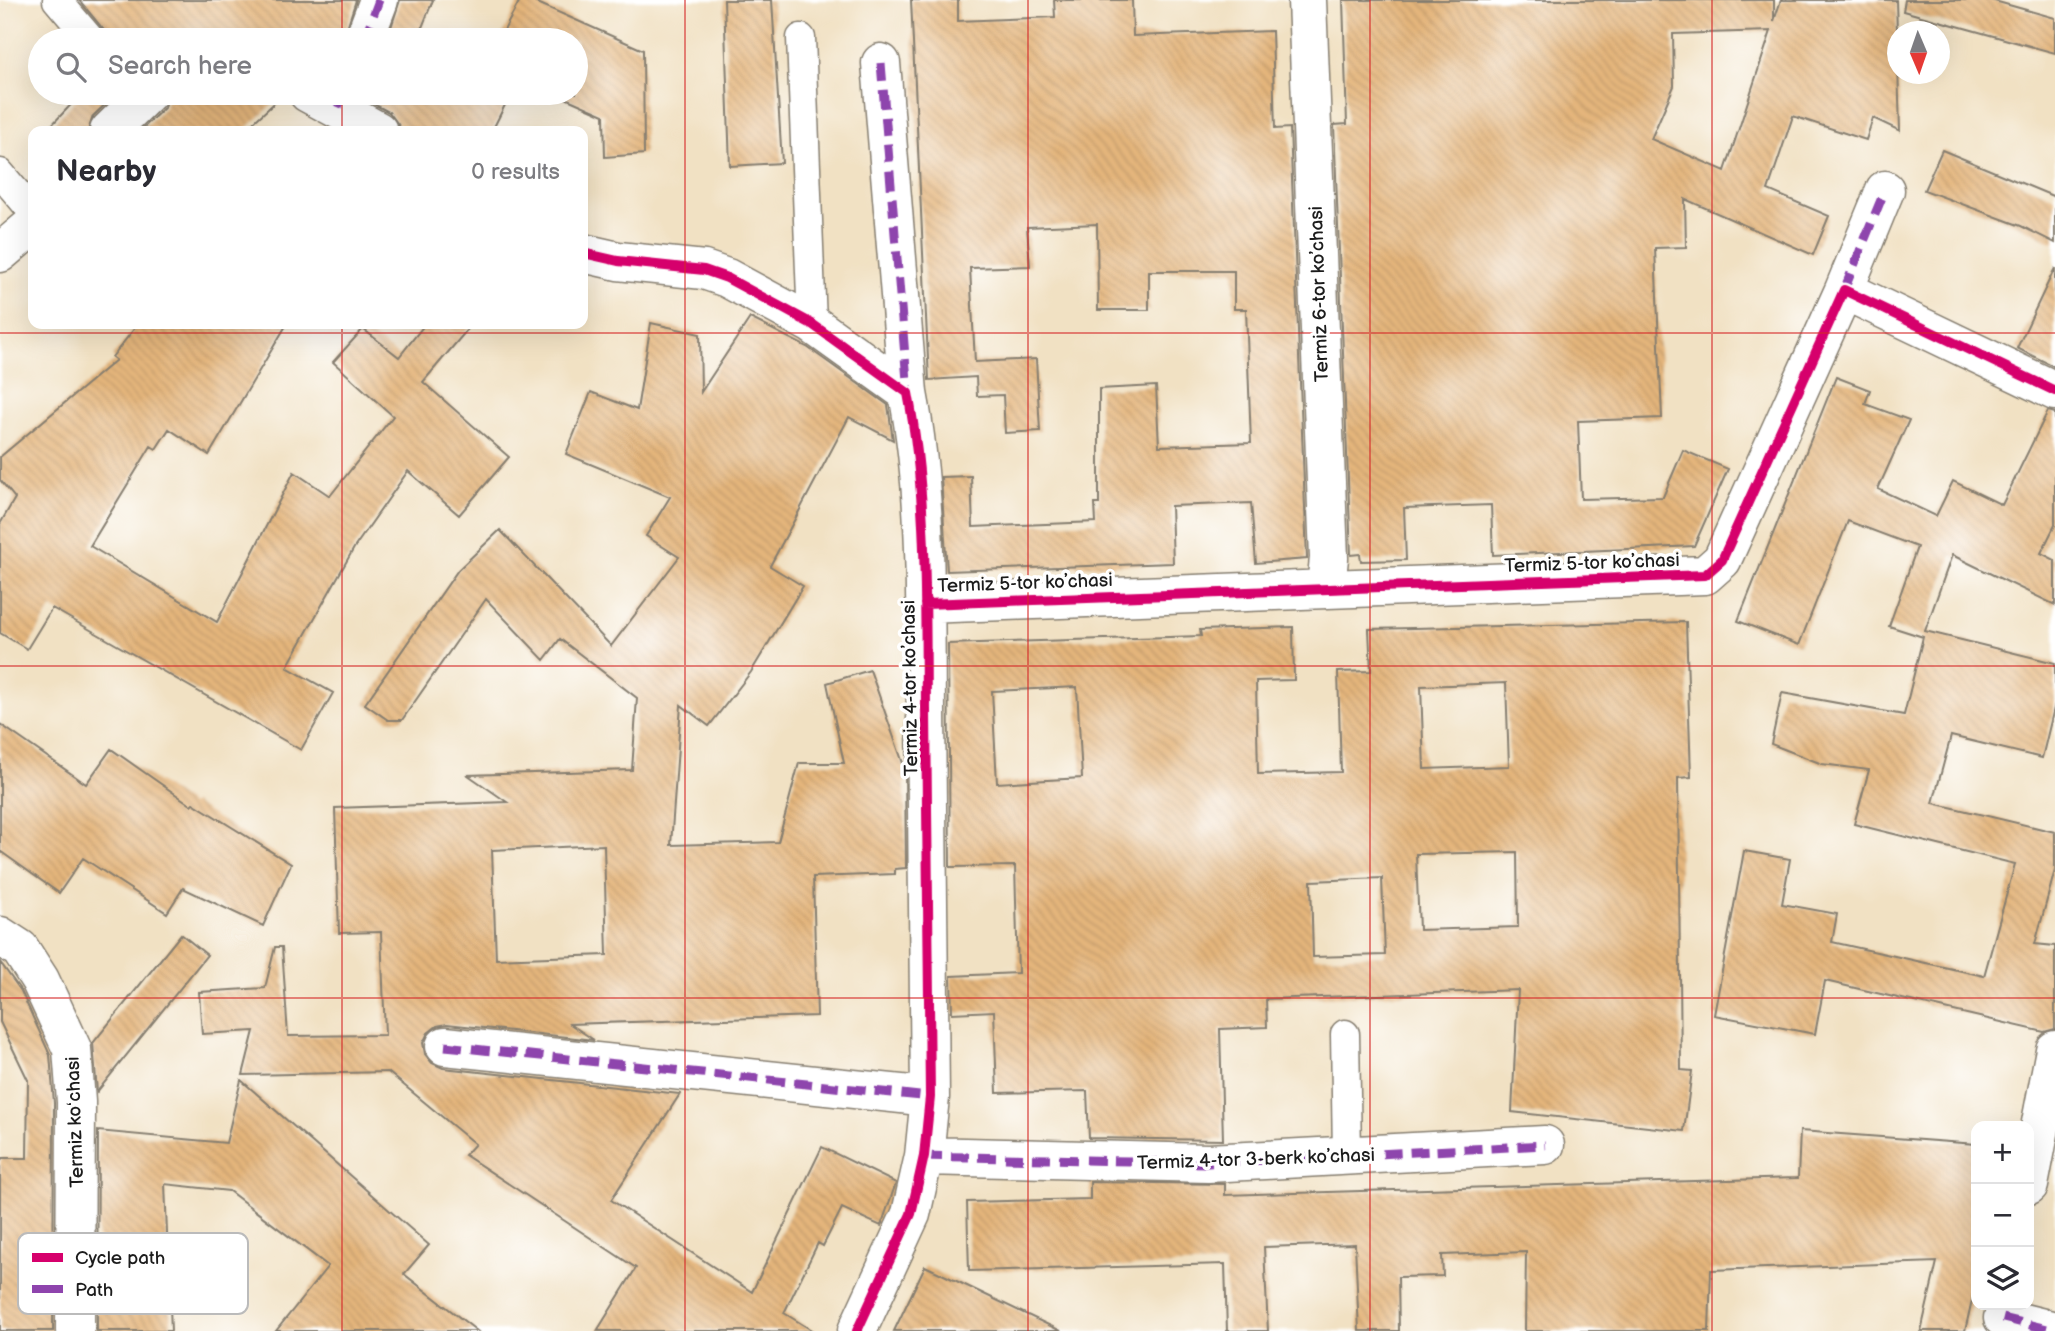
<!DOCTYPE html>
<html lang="en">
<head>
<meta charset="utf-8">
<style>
	body { margin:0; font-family:"Balsamiq Sans",sans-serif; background:#f2f2f3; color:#2b2b33 }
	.controls { position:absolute; right:21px; bottom:21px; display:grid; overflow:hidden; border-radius:14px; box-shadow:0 7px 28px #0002 }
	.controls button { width:63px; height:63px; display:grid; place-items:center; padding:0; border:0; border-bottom:2px solid #e1e1e2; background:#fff; color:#2b2b33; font:35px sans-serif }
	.compass { position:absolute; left:1887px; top:21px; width:63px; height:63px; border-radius:50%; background:#fff; box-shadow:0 7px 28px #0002; rotate:178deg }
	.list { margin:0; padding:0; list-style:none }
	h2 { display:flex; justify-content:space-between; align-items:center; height:91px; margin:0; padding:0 28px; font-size:30px }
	h2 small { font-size:23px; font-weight:400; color:#7c7c81 }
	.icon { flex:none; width:38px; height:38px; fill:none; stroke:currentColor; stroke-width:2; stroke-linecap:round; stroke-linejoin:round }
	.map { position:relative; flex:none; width:2055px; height:1331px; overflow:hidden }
	.search { position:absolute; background:#fff; box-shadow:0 7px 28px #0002; left:28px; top:28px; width:560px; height:77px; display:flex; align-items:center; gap:18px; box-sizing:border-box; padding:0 24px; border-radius:38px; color:#7c7c81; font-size:26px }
	.panel { position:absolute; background:#fff; box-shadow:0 7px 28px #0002; left:28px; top:126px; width:560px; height:203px; border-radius:14px }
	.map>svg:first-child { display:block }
	.building { fill:url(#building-back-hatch); fill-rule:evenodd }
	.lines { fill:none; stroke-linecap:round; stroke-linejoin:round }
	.service-casing { stroke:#867e70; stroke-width:31 }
	.minor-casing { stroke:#867e70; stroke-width:41 }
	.service { stroke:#fff; stroke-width:28 }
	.minor { stroke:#fff; stroke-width:38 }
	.quiet { stroke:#8e44ad; stroke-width:9; stroke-dasharray:18 9; stroke-linecap:butt }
	.cycleway-casing { stroke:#fff; stroke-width:15 }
	.cycleway { stroke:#d6006c; stroke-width:10 }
	.grid { fill:none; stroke:#d62828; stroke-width:2; stroke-opacity:0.55 }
	.labels { text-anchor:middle; stroke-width:7; stroke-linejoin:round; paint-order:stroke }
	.street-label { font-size:19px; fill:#1c1c1c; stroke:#fff }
	.key { fill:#fff; stroke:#bbb; stroke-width:2 }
	.key-label { font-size:19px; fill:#1c1c1c }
</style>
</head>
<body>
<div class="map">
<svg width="2055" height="1331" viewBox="0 0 2055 1331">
	<defs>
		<pattern id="building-back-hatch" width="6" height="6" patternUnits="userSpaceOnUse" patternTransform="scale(1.75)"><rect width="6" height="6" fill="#e4b57c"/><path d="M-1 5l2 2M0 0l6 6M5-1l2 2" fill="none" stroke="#c39b6b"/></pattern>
	</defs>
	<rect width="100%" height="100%" fill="#fff"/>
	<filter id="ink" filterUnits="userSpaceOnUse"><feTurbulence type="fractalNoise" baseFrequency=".0143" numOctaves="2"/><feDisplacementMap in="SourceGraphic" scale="14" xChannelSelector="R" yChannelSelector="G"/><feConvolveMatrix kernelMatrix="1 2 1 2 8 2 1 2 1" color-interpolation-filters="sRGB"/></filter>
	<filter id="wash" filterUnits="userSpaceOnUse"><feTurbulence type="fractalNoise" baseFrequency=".00686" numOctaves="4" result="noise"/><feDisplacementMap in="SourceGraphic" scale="28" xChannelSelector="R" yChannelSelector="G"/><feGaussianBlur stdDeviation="1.57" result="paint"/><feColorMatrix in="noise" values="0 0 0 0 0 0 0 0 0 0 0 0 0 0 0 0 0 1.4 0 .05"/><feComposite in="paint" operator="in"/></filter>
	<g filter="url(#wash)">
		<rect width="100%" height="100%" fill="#f1e1c3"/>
		<g id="blocks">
			<path class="building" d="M79,0h277l-13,40h-231z
				M400,0h33l-16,40h-30z
				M520,0h11l112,50 1,104 -39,3 -1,-42 -50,-22h22v-53h-77z
				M724,0h48l10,163 -52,3z
				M911,0h47v21l97,-4 -1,-17h78l1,36 139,-5 3,98 15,-1 17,431 -51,4 -5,-60 -80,3 2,57 -226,8 -6,-94 30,-1 2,51 123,-5 -1,-18h4v-115l57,-3 3,60 92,-3 -5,-134h-12v-38h-85v39h-51l-1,-86 -70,3 3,39 -60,2 5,94 61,-3 4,72 -35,2 -2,-38 -26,1 -1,-19 -47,3z
				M1343,0h431v21l7,-21h115l4,131 -27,-13 -7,22 -73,-24 -25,74 61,26 -16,39 -128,-56 1,48 -31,1 7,170 -84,3 3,78 82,-2 20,-47 45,19 -34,77 -201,9 -2,-50 -87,3 2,52 -45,1 -1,-7 -9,1 -17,-430 13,-1zM1771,31l-46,140 -74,-32 23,-53 -1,-52z
				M1905,0h86l64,18v35l-152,-42z
				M82,93h35l-24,23 -5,15h-42z
				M169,93h110l4,2 -39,36h-104l24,-23z
				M353,93h158l-19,38h-89l-14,-19z
				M1942,150l113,47v46l-34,-17 -97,-36z
				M2055,268v99l-38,-19z
				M750,318l57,29 81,58 5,35 -44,-23 -79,149 33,20 -52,86 -42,54 -28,-21 -10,140 107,-3 21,-79h45l-17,-80 43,-13 35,99 1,99 -11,1v5l-82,3 4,139 -247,8 24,16 -147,-16 -10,2 -9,7 -5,10 2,11 7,9 11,5 237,26 -69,106 141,92 70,-145 74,36 -15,43 -39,-18 -19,38 -5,-3 -34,70 29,18h-216l39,-63 -171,-113 10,-11 -87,-72 -145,3 11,-44 -52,3 -3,-42 66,-4 10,-41h7l6,89 97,-1 -4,-103 -42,1 -4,-125 172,-6 -39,-27 164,-5 5,-72 -77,-59 -16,21 -58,-61 -84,121h-14l-23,-16 93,-134 42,-40 111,116 68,-89 -33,-21 24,-39 -104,-43 25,-62 46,18 14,-87 49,11 1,58zM604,845l3,110 -111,4 -4,-109z
				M138,324h149l-78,131 -40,-26 -13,20 -5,-3 -61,100 127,76 77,-150 36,24 63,-80 -60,-54 30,-33 36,28 26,-33h47l-49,58 86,75 -50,58 -51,-44 -54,77 -67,119 46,26 -32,57 -249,-142 -25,41 -27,-16v-109l15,-26 -15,-18v-23l116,-97 -4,-3z
				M1836,377l34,13 -5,14 44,16 -31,69 58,27 17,-35 49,24 46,-94 7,2v112l-14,28 14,7v45l-103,-50 -27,76 130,32v41l-13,54 -91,-22 -18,67 122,29v38l-20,74 20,2v83l-11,3 -219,-51 -10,53 -101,-19 30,-164 46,8 -8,45 55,10 -5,28 152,34 31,-112 -161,-40 15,-54 -47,-6 -51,-20 11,-51 122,22 19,-78 -34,-11 28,-79 -69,-26 -49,124 -61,-24z
				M1686,622l5,155 -13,1 3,292 11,1 -8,60 -172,-19 6,-122 -252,9 1,28 -47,2 3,111 -134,-2 -2,-47 -90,2 -3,-82 -42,2 -1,-37 67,-3 -3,-107 -65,1 -2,-223 253,-8 -1,-6 93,-3 1,53 -38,1 2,93 83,-2 -3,-100 33,-1 -2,-42zM1506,683l3,83 -85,3 -3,-83zM1077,687l5,91 -85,5 -5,-92zM1517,852l1,75 -99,3 -3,-76zM1382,878l3,77 -72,2 -2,-76z
				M0,724l86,60 25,-35 80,56 2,-2 98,61 -28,62 -80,-38 -16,25 -84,-55 -24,35 -59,-42z
				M181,934l26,21 -110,137 -4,-49z
				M0,962l21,29 29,64 4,48 -1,228h-53v-169l2,-4h25l1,-78 -28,-58z
				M241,1080l188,165 -25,29 73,57h-201l52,-65 -99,-75 -64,-7 6,147h-74l1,-200 128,12z
				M1800,1131l176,13v138l-11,49h-44l16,-69 -226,8 -2,61h-184l1,-79 -84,3 1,21 -45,1 1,54h-40l-4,-87 -91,3 4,84h-41l-2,-67 -256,7 -2,-69 123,-3v-17l135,2v11l573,-17z
				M925,1266l63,30 73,35h-167z"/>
		</g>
	</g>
	<g filter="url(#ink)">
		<use href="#blocks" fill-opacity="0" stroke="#867e70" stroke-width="2"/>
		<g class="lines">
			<defs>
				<path id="service" d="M57,0l34,40
					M801,38l11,286
					M0,173l33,39
					M1345,1034l2,121"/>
				<path id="minor" d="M1307,0l22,558 -3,29
					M364,40l15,-40
					M881,63l27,330
					M308,93l70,38
					M109,131l39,-38
					M0,253l33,-28
					M583,253l35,8 86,9 23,8 85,46 96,69c20,105 17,212 18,317 2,129 3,258 4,387l-6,59 -13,58 -54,117
					M1844,290l41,-100
					M925,604l780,-29 17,-15 122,-270 211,101
					M0,936l20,13 20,31 32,69 4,53 -1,229
					M445,1046l485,51
					M924,1156l284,7 337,-18
					M2029,1185l26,-135
					M2003,1318l52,13"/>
			</defs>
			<use href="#service" class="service-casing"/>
			<use href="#minor" class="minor-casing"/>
			<use href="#service" class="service"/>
			<use href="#minor" class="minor"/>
			<path class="quiet" d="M364,40l15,-40
				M881,63l27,330
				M338,107l6,-14
				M1844,290l41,-100
				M445,1046l485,51
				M924,1156l284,7 337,-18
				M2003,1318l52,13"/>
			<defs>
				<path id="cycleway" d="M583,253l35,8 86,9 23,8 85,46 96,69c20,105 17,212 18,317 2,129 3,258 4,387l-6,59 -13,58 -54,117
					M925,604l780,-29 17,-15 122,-270 211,101"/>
			</defs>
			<use href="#cycleway" class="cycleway-casing"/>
			<use href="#cycleway" class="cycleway"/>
		</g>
	</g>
	<path class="grid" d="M342,0v40M685,0v1331M1028,0v1331M1370,0v1331M1712,0v1331M342,93v38M342,324v1007M0,333h2055M0,666h2055M0,998h2055"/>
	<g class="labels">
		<g class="street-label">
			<text transform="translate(1318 294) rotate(-92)" y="7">Termiz 6-tor koʼchasi</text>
			<text transform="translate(1592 562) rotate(-2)" y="7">Termiz 5-tor koʼchasi</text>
			<text transform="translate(1025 582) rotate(-2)" y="7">Termiz 5-tor koʼchasi</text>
			<text transform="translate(909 688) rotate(-91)" y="7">Termiz 4-tor koʼchasi</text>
			<text transform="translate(74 1122) rotate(-92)" y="7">Termiz koʻchasi</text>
			<text transform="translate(1256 1158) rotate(-2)" y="7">Termiz 4-tor 3-berk koʼchasi</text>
		</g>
	</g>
	<rect x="18" y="1233" width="230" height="81" rx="10" class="key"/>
	<rect x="32" y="1253" width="31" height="9" fill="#d6006c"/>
	<rect x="32" y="1285" width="31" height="8" fill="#8e44ad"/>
	<g class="key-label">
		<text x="75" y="1264">Cycle path</text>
		<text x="75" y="1296">Path</text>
	</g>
</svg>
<div class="controls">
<button>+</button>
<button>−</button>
<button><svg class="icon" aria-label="layers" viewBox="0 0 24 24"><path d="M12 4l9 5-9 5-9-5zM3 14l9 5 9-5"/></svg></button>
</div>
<svg class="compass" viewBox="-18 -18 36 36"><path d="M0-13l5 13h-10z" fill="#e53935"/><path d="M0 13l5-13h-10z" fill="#7c7c81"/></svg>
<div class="search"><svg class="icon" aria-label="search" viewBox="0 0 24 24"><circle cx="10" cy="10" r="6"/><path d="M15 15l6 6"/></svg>Search here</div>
<section class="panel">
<h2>Nearby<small>0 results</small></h2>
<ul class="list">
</ul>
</section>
</div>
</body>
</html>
